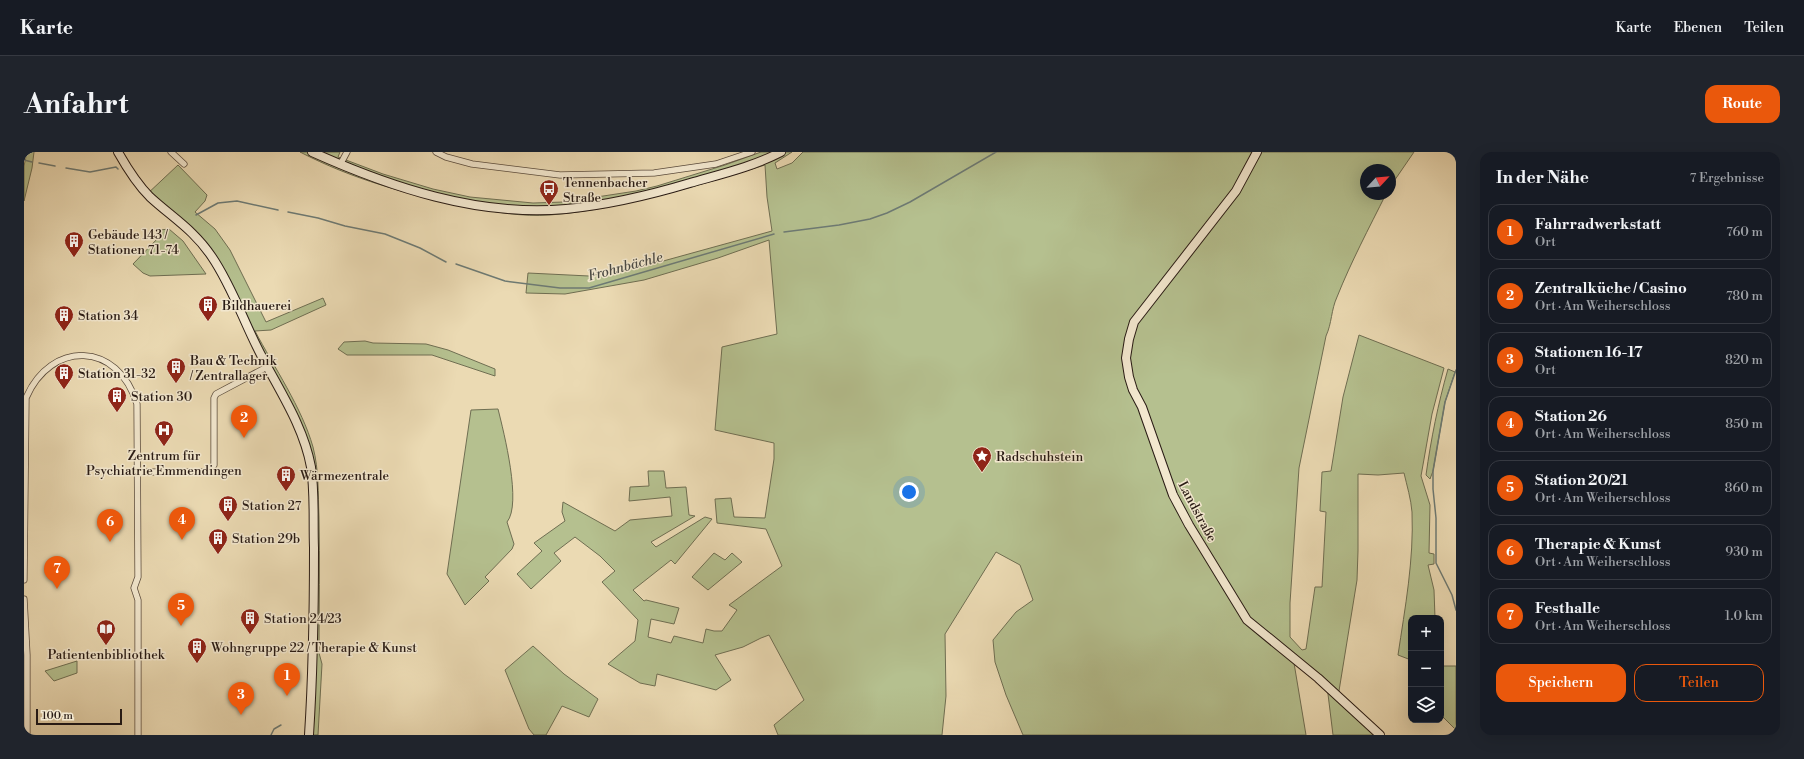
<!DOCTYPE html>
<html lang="de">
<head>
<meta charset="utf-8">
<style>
	body { margin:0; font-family:"Libre Bodoni",serif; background:#20242c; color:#f1f3f6 }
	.controls { position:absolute; right:12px; bottom:12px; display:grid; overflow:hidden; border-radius:8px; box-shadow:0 4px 16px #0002 }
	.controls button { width:36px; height:36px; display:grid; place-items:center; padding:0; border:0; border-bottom:1px solid #363941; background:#171b24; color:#f1f3f6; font:20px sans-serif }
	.compass { position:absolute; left:1336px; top:12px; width:36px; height:36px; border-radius:50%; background:#171b24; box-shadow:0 4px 16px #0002; rotate:64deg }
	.scale { position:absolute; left:12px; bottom:10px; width:86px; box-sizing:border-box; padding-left:4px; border:2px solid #291b14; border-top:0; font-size:11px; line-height:14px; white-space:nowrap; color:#291b14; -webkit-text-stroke:3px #f2e7ce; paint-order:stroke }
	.you { position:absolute; left:885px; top:340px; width:14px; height:14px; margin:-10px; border:3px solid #fff; border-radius:50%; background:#1a73e8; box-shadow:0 0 0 6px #1a73e833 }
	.badge { display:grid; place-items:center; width:26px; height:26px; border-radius:50%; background:#ea580c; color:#fff; font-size:13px; font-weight:700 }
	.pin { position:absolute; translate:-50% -33px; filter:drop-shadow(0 1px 2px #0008) }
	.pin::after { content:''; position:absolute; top:21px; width:14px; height:12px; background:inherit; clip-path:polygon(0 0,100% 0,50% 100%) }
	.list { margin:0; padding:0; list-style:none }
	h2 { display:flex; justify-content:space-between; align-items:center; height:52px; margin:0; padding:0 16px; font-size:17px }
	h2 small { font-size:13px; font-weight:400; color:#9ea1a6 }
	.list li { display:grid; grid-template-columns:26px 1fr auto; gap:12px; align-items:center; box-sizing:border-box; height:56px; margin:0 8px 8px; padding:0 8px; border:1px solid #363941; border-radius:12px }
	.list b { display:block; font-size:15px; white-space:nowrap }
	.list p { margin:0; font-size:13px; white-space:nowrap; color:#9ea1a6 }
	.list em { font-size:13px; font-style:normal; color:#9ea1a6 }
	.actions { display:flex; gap:8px; padding:12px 16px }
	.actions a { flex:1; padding:9px 0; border:1px solid #ea580c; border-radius:12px; text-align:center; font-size:14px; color:#ea580c }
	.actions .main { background:#ea580c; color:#fff }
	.icon { flex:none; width:22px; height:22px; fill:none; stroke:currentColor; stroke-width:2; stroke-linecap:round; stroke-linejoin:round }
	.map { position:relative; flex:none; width:1432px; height:583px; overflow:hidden; border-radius:12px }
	header { display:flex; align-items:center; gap:24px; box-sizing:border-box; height:56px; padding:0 20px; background:#171b24; border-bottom:1px solid #363941 }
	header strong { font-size:19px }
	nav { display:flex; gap:22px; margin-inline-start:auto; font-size:14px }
	.intro { display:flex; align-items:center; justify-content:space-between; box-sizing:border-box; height:96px; padding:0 24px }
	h1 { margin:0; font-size:28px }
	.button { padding:10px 18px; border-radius:12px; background:#ea580c; color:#fff; font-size:14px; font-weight:700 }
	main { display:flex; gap:24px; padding:0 24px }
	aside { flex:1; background:#171b24; border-radius:12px; box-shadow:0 4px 16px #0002 }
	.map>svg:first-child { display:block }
	.green { fill:#b5c08f; stroke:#6f6e52 }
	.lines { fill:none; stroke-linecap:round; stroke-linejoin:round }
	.stream { stroke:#6d7a74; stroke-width:1.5 }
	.street-casing { stroke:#5a4b3c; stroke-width:7 }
	.secondary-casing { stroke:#291b14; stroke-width:10 }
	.street { stroke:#f2e7ce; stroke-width:5.5 }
	.secondary { stroke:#f2e7ce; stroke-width:8 }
	.labels { text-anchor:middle; stroke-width:3; stroke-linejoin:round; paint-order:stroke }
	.poi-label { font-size:13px; fill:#291b14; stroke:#f2e7ce; text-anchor:start }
	.street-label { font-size:13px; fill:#291b14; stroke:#f2e7ce }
	.water-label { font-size:14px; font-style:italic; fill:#4b4a44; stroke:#f2e7ce }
</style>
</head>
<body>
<header>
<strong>Karte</strong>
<nav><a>Karte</a><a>Ebenen</a><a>Teilen</a></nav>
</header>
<div class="intro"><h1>Anfahrt</h1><a class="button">Route</a></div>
<main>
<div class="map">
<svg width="1432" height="583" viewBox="0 0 1432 583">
	<rect width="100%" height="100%" fill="#ebdab3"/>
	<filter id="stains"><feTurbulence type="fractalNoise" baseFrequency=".005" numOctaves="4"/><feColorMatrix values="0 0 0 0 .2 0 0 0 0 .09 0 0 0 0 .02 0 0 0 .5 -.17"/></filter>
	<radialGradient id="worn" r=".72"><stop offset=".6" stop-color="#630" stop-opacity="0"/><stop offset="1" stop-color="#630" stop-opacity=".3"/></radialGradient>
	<path class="green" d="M3,0h7l-2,16 -8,33v-35z
		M276,0h40l-2,5 45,17 50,15 37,8 63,6 31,-1 72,-11 21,-5 68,-21 36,-13h31l-17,11 2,6 15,-6 11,-11h611l-24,35v-17h-24v24h20c-17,34 -35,68 -49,103 -6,13 -5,26 -11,39l-27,132 -9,135v34l12,13 4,-1 9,-62h7l4,-75 -6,-1 2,-39 9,-1 12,-74 16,-62 85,33 -12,46 -11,62 9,29 -1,48 5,1v10l-6,1 6,25 1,28h-24v42l-13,-5c7,-47 16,-95 14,-143 -1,-13 -5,-26 -8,-39l-26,2 -20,-1v77l-1,29 -19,117 42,38h-47l-6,-49 -34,-29 13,78h-283l-17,-40 -11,-33 -2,-22 23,-28 17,-12 -13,-35 -24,-13 -51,82 1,62 -4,39h-164l-4,-10 30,-25 -35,-65 -8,3 -18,9 -28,8 16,25 -15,10 -59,-16 -2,12 -15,-3 -32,-19 27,-23 3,-21 -36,-38 13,-11 -15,-15 -25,-19 -21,16 7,8 -30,28 -14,-15 25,-23 -8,-8 31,-22 -3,-9 1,-10 52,29 15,-11 42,-4 -2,-19 -41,4 1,-14 19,-1 -1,-15h16l2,17 20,-1 3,28 6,1 -44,26 5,5 49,-30 7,2 -37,45 -4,-4 -38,30 11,11 2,-1 33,8 -5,16 -23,-5 -3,18 23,6 3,-7 29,7 3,-14 8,2h8l15,-21 -8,-5 53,-39 -16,-37 -49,-6 -2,-24 16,-1 3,19 31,1 9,-59v-16l-59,-13 7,-83 55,-13 -8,-94 -51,18 -74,22 -79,14 -39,-1 2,-20 61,3 67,-13 116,-32 -5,-34 -2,-32c-69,21 -142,44 -215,50 -27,2 -57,-3 -84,-9 -57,-11 -114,-27 -166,-54z
		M154,13l29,30 -2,6 -10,11 20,17 15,21 36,72 57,-24 3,7 -55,25 -16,1c19,36 47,77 58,116 6,23 5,46 6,70 1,45 0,90 0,136l3,11 -4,71h-12l3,-54 3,-107 -3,-111 -10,-31 -86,-167 -21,-28 -47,-41z
		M145,77l14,12 23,33 -56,2 -7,-3 -10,-9 27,-28 -3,-4 3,-2z
		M341,189l8,2 53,1 22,6 47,19v7l-63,-21h-85l-9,-6 6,-7z
		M1424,217l7,3 -10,30 -12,69 -3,8 -4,-4c5,-36 12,-71 22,-106z
		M474,257c6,24 24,95 9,113l7,22 -2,5 -27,28 4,4 -24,24 -18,-31 24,-164z
		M690,401l11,7 7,-7 10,9 -34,28 -16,-13z
		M509,494l31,28 34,25 -9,18 -27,-11 -16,29h-12l-5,-6 -24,-59z
		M53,509v12l-23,8 -9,-10z
		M1417,514h15v64l-15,-15z"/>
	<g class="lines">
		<path class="stream" d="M0,8l8,2
			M15,11l16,3
			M42,16l24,4 26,-5 2,2
			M264,60l30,6 27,8 40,8 35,14 26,14
			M172,63l22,-12 19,-2 41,9
			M760,80l55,-7 31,-6 17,-6 23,-11 86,-50
			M432,112l49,17 55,7h29l185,-54
			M1432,218l-11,32 -12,69v18l3,29v45l16,32 4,15
			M247,583l3,-6 7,-4"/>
		<defs>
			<path id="street" d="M147,0l13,12
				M412,0l10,5 26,7 88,11 94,-2 62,-9 36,-12
				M316,13l7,-13
				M113,320h67l6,-2 4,-5v-67l2,-4 51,-27
				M0,428l2,-182c25,-58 92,-57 111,6l1,173 -4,11 4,12v135
				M0,447l3,56v80"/>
			<path id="secondary" d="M94,0c9,16 19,32 32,45 23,21 44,33 62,60 19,28 30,60 45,90 19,39 46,76 54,120 4,26 2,54 3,81 0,62 -1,125 -5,187
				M288,0c78,35 166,65 254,57 41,-4 84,-14 124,-26 31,-9 62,-16 91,-31
				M1233,0l-21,39 -102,131 -5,17 -3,19 3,19 4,13 9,17 31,88 16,30 58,95 71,58 62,57"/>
		</defs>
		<use href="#street" class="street-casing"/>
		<use href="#secondary" class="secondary-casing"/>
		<use href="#street" class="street"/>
		<use href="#secondary" class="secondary"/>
	</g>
	<defs>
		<symbol id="bus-pin" viewBox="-11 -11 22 30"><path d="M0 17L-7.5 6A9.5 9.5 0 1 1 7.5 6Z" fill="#8f2418" stroke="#f2e7ce"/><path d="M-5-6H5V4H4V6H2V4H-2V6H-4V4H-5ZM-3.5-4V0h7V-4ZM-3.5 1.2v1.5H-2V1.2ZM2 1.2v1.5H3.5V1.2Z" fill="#fff"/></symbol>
		<symbol id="building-pin" viewBox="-11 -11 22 30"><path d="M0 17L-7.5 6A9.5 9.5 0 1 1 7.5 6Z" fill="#8f2418" stroke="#f2e7ce"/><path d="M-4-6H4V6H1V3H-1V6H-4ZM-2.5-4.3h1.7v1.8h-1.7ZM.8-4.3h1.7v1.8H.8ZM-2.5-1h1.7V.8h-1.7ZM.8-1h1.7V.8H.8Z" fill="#fff"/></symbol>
		<symbol id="hospital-pin" viewBox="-11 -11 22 30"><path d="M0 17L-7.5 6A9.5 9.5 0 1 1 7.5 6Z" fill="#8f2418" stroke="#f2e7ce"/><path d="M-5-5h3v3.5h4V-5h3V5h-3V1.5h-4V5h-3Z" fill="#fff"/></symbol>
		<symbol id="sight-pin" viewBox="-11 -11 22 30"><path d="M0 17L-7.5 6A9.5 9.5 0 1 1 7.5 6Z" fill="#8f2418" stroke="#f2e7ce"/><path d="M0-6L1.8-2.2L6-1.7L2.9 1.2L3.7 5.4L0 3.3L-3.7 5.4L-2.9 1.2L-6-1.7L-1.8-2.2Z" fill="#fff"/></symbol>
		<symbol id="library-pin" viewBox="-11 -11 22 30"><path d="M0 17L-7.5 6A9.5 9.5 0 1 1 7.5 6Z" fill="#8f2418" stroke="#f2e7ce"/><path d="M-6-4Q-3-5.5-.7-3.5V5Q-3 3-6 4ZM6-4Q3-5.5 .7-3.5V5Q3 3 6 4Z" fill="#fff"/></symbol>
	</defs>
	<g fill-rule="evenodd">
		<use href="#bus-pin" x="514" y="26" width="22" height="30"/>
		<use href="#building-pin" x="39" y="78" width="22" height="30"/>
		<use href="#building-pin" x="173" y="142" width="22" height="30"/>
		<use href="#building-pin" x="29" y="152" width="22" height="30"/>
		<use href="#building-pin" x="141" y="204" width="22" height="30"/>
		<use href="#building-pin" x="29" y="210" width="22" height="30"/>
		<use href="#building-pin" x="82" y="233" width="22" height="30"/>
		<use href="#hospital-pin" x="129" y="267" width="22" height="30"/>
		<use href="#sight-pin" x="947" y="293" width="22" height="30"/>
		<use href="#building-pin" x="251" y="312" width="22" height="30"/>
		<use href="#building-pin" x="193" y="342" width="22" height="30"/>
		<use href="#building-pin" x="183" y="375" width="22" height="30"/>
		<use href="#building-pin" x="215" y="455" width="22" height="30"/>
		<use href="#library-pin" x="71" y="466" width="22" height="30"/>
		<use href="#building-pin" x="162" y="484" width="22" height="30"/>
	</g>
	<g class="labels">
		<g class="poi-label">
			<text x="539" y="35">Tennenbacher<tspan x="539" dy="15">Straße</tspan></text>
			<text x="64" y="87">Gebäude 143 /<tspan x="64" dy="15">Stationen 71-74</tspan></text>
			<text x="198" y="158">Bildhauerei</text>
			<text x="54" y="168">Station 34</text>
			<text x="166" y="213">Bau &amp; Technik<tspan x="166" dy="15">/ Zentrallager</tspan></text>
			<text x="54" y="226">Station 31-32</text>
			<text x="107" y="249">Station 30</text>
			<text x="140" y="308" text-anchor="middle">Zentrum für<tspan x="140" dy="15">Psychiatrie Emmendingen</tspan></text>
			<text x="972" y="309">Radschuhstein</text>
			<text x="276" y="328">Wärmezentrale</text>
			<text x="218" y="358">Station 27</text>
			<text x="208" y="391">Station 29b</text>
			<text x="240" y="471">Station 24/23</text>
			<text x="187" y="500">Wohngruppe 22 / Therapie &amp; Kunst</text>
			<text x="82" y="507" text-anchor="middle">Patientenbibliothek</text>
		</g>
		<g class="street-label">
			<text transform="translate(1174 359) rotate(62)" y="5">Landstraße</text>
		</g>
		<g class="water-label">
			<text transform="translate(601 114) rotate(-15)" y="5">Frohnbächle</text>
		</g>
	</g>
	<rect width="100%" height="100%" filter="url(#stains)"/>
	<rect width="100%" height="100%" fill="url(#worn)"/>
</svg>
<div class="controls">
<button>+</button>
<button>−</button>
<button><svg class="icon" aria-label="layers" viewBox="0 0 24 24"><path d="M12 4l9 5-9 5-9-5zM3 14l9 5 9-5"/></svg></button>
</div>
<svg class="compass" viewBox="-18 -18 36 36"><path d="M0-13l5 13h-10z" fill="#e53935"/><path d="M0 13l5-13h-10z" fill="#9ea1a6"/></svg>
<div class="scale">100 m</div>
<div class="you"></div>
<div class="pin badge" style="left:263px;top:544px">1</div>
<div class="pin badge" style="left:220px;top:286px">2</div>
<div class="pin badge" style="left:217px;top:563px">3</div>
<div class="pin badge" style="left:158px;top:388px">4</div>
<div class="pin badge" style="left:157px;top:474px">5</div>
<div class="pin badge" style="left:86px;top:390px">6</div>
<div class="pin badge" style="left:33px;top:437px">7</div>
</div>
<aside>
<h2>In der Nähe<small>7 Ergebnisse</small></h2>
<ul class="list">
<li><span class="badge">1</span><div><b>Fahrradwerkstatt</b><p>Ort</p></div><em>760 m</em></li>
<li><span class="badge">2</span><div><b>Zentralküche / Casino</b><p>Ort · Am Weiherschloss</p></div><em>780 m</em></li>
<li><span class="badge">3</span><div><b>Stationen 16-17</b><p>Ort</p></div><em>820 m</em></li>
<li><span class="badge">4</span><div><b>Station 26</b><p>Ort · Am Weiherschloss</p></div><em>850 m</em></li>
<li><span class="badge">5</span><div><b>Station 20/21</b><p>Ort · Am Weiherschloss</p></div><em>860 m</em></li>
<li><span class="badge">6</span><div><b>Therapie &amp; Kunst</b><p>Ort · Am Weiherschloss</p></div><em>930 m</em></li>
<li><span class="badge">7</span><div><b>Festhalle</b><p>Ort · Am Weiherschloss</p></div><em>1.0 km</em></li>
</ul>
<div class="actions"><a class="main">Speichern</a><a>Teilen</a></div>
</aside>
</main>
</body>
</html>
